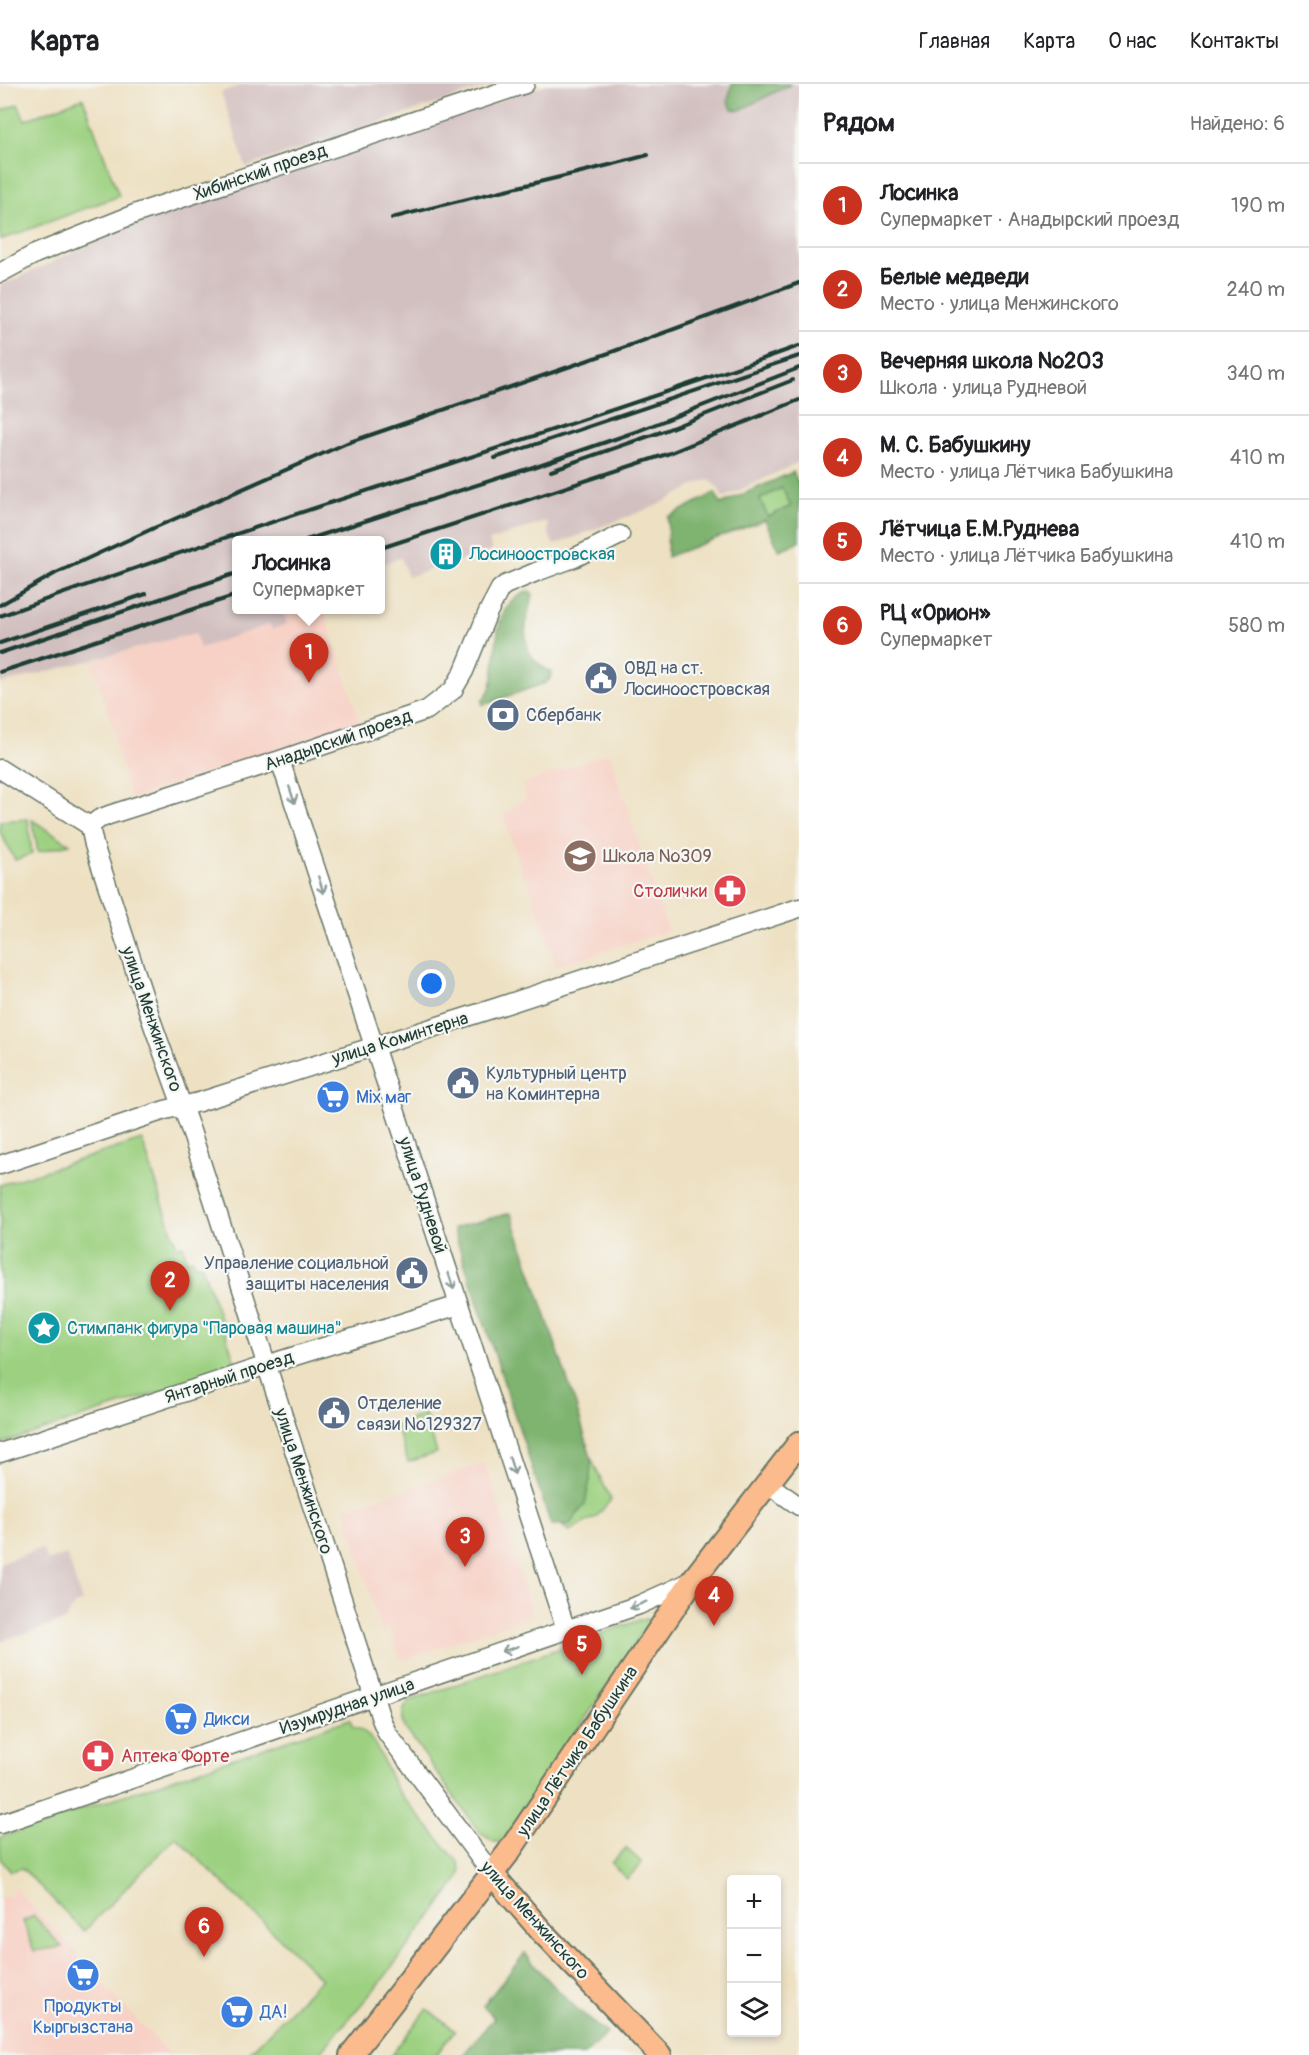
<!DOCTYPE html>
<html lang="ru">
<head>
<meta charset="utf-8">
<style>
	body { margin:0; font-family:Pangolin,sans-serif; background:#f6f6f6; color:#202124 }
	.controls { position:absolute; right:18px; bottom:18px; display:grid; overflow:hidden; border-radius:6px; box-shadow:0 3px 9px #0003 }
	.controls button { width:54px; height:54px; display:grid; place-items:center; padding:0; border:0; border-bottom:2px solid #e0e0e0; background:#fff; color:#202124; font:30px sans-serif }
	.you { position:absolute; left:432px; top:900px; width:21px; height:21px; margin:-15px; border:4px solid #fff; border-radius:50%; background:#1a73e8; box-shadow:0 0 0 9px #1a73e833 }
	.badge { display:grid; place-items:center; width:39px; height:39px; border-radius:50%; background:#c8321e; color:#fff; font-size:20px; font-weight:700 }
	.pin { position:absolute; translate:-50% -50px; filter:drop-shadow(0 2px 3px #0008) }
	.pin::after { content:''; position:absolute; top:32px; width:21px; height:18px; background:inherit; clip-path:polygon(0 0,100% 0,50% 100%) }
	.popup { position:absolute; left:232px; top:452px; width:153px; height:78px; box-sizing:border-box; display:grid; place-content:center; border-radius:6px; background:#fff; filter:drop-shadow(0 2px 4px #0005); font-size:20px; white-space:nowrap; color:#757577 }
	.popup b { font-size:22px; color:#202124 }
	.popup::after { content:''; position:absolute; left:50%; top:100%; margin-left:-12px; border:12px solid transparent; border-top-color:#fff }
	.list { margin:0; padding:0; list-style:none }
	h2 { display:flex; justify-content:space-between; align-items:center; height:78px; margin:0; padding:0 24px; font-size:26px }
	h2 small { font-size:20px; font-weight:400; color:#757577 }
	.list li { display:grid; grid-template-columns:39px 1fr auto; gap:18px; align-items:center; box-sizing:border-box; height:84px; padding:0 24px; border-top:2px solid #e0e0e0 }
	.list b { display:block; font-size:22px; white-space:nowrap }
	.list p { margin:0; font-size:20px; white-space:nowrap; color:#757577 }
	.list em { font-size:20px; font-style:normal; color:#757577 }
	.icon { flex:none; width:33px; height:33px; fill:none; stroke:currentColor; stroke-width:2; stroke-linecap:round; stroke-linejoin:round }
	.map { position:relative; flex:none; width:799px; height:1971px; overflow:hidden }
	header { display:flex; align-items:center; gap:36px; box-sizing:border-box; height:84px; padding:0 30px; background:#fff; border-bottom:2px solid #e0e0e0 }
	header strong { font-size:28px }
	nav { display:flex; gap:33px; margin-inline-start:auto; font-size:21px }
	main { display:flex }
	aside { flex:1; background:#fff }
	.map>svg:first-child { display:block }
	.built { fill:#f7d1c6 }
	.industrial { fill:#d2bfbf }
	.green { fill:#9dd181; stroke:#5e875a; stroke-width:1.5 }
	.forest { fill:#7eb36f; stroke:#4e7852; stroke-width:1.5; fill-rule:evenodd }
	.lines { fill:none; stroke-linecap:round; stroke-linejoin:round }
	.minor-casing { stroke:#677666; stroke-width:21 }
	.major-casing { stroke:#677666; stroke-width:26 }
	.minor { stroke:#fff; stroke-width:18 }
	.major { stroke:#fbbb8d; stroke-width:22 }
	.rail { stroke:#1f3d34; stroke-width:4 }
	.oneway { stroke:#8f9e9a }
	.labels { text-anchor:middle; stroke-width:4.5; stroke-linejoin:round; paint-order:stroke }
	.street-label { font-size:18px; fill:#1f3d34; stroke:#f6f6f2 }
	.culture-label { font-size:18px; fill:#0d838f; stroke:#f6f6f2; text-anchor:start }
	.service-label { font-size:18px; fill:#4e5e75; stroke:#f6f6f2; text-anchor:start }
	.education-label { font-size:18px; fill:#785e54; stroke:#f6f6f2; text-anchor:start }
	.health-label { font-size:18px; fill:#be3a42; stroke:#f6f6f2; text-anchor:end }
	.shop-label { font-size:18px; fill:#366cbe; stroke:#f6f6f2; text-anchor:start }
</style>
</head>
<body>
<header>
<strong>Карта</strong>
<nav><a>Главная</a><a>Карта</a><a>О нас</a><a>Контакты</a></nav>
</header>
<main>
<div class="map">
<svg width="799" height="1971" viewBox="0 0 799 1971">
	<rect width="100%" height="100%" fill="#f6f6f2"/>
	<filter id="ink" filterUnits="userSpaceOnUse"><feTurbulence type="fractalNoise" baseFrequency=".0167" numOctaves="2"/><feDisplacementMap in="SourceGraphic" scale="12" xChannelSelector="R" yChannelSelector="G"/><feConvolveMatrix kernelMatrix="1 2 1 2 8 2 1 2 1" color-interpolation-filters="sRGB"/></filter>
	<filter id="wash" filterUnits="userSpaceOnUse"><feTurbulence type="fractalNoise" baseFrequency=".008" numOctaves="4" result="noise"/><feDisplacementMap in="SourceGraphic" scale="24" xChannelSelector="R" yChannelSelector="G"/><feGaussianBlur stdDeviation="1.35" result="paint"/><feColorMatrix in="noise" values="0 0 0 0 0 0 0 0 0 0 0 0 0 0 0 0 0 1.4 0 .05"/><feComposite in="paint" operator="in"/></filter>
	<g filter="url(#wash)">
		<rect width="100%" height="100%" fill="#eee1c3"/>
		<path class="built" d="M283,526h41l36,112 -229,77 -16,-55 -1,-12 -22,-71 103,-28 5,14 70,-24 17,1z
			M609,669l59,178 -112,35 -29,-88h-3l-21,-63 23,-17 -4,-14z
			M485,1379l48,152 -132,46 -11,-33 -9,3 -36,-122z
			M13,1802l63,66 2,6 93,97h-171v-156l12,-4z"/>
		<path class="industrial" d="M246,0h249l-249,83 -25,-75z
			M548,0h251v378l-76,36 -5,-10 -8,-8 -9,2 -43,23 -104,40 -5,-10 -2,-14 -58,20 3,9 -84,27 -7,-19 -20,6v-24h-144v70h46l4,14 -15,5 -2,-5 -70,24 -5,-15 -195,51v-398l125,-58z
			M42,1464l5,13 20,-7 15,48 -8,3 -9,16 -65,20v-78z"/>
		<path class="green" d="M83,14l36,98 -119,44v-129l18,-7 7,16z
			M782,404l9,18 -23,11 -9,-18z
			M28,735l4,35 -17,6 -15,-28v-11z
			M32,736l38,24 -32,8z
			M142,1056l35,107 6,-2 4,16 5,-2 3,7 6,-2 36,103 -237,77v-259z
			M425,1330l12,39 -29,9 -12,-37z
			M591,1374l20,42 -15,17 -27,14 -7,-5 8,-2 20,-44z
			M646,1534l3,5 -144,216 -5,3h-6l-14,-9 -75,-105c-4,-12 -3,-17 4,-27z
			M350,1635l3,8c21,0 34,47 44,63l62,73 2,9 -2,7 -76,100 -65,76h-71l74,-76 -145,-142 -92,94 -62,-63 -11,3 -11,-12v-22z
			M626,1764l16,15 -15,16 -16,-16z
			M34,1832l28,31 -28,4 -11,-30z
			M427,1925l28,21 -19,25h-45z"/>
		<path class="forest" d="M732,0h59l-51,26 -8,-1 -4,-8z
			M793,388l6,13v57l-20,8 -14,-30 -98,37 1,-40 47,-24 6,11zM782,404l9,18 -23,11 -8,-18z
			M529,507l4,4c-6,19 -13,42 -1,62 4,6 13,11 19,16l-1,6 -5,4 -62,22 -1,-5c26,-21 -4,-91 47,-109z
			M511,1129l64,189 16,56 -1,22 -5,24 -15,20 -19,1 -98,-297z
			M525,1869c24,30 50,57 82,80l-23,22h-121l31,-37 -11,-12z"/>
	</g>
	<g filter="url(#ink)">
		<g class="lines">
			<defs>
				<path id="minor" d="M0,189l35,-19 102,-41 388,-129
					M280,676l286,870
					M0,685l90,57
					M90,742l4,19 59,180 38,106 190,588 6,14 105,141
					M90,742l9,-7 10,-4 171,-55 147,-50 26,-20 11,-19 24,-59 12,-23 5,-4 31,-13 38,-14 46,-23
					M0,1081l165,-55 34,-8 299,-95 301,-99
					M0,1369l282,-93 177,-55
					M768,1400l31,22
					M0,1740l639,-219 53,-24"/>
				<path id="major" d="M492,1790l52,60 116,121
					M351,1971l157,-202 184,-272 107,-138"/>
			</defs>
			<use href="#minor" class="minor-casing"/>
			<use href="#major" class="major-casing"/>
			<use href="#minor" class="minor"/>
			<use href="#major" class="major"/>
			<path class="rail" d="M392,134c85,-23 171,-40 256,-63
				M495,374l304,-102
				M551,386l110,-38 132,-52
				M306,456l227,-73 105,-36 161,-63
				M381,464l289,-95 129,-53
				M0,521l56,-32 98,-45 193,-85 262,-90 190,-70
				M0,532c264,-96 534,-176 799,-270
				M0,559l146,-49
				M0,569l237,-80
				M0,588l237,-77"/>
		</g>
		<defs><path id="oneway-shaft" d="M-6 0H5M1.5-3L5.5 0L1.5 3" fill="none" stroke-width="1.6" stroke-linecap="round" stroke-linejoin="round" transform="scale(1.5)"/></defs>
		<g class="oneway">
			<use href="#oneway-shaft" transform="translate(292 711) rotate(72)"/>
			<use href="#oneway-shaft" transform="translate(321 801) rotate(72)"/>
			<use href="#oneway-shaft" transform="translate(451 1197) rotate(72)"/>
			<use href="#oneway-shaft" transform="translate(512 1382) rotate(73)"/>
			<use href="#oneway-shaft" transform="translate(638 1521) rotate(158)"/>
			<use href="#oneway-shaft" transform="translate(510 1565) rotate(161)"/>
		</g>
	</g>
	<defs>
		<symbol id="building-disc" viewBox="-11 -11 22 22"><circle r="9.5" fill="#0f9aa8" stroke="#f6f6f2"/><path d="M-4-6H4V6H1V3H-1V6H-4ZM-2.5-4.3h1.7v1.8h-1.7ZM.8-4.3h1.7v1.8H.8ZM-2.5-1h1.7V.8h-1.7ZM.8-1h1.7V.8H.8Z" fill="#fff"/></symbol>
		<symbol id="civic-disc" viewBox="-11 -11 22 22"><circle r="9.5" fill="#5c6f8a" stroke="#f6f6f2"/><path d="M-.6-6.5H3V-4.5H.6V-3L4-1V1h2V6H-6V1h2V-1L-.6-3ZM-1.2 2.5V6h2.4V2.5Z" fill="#fff"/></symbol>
		<symbol id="bank-disc" viewBox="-11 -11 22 22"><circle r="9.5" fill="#5c6f8a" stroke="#f6f6f2"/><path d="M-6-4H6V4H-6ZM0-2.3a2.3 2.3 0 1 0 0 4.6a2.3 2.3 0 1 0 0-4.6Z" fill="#fff"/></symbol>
		<symbol id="school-disc" viewBox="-11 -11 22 22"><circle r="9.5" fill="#8d6e63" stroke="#f6f6f2"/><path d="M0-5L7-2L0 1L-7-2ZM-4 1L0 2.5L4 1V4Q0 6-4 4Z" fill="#fff"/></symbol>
		<symbol id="pharmacy-disc" viewBox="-11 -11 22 22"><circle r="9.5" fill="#e0444e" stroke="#f6f6f2"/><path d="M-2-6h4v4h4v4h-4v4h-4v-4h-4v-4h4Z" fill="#fff"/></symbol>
		<symbol id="supermarket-disc" viewBox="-11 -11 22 22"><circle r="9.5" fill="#3f7fe0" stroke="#f6f6f2"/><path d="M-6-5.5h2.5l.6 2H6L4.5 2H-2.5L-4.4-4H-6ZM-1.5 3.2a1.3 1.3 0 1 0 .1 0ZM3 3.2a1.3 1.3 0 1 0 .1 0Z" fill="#fff"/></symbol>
		<symbol id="sight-disc" viewBox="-11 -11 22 22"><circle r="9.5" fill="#0f9aa8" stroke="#f6f6f2"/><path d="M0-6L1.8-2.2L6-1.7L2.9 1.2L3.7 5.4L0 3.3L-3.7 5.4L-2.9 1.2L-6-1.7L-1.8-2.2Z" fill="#fff"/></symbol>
	</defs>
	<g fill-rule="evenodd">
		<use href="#building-disc" x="427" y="451" width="38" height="38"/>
		<use href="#civic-disc" x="582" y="575" width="38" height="38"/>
		<use href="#bank-disc" x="484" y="612" width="38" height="38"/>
		<use href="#school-disc" x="561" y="753" width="38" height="38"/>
		<use href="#pharmacy-disc" x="711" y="788" width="38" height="38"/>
		<use href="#civic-disc" x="444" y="980" width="38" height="38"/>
		<use href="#supermarket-disc" x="314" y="994" width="38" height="38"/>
		<use href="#civic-disc" x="393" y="1170" width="38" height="38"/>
		<use href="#sight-disc" x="25" y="1225" width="38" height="38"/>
		<use href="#civic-disc" x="315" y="1310" width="38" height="38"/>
		<use href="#supermarket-disc" x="162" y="1616" width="38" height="38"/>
		<use href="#pharmacy-disc" x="79" y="1653" width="38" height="38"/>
		<use href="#supermarket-disc" x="64" y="1872" width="38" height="38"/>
		<use href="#supermarket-disc" x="218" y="1909" width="38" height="38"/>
	</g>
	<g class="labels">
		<g class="street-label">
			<text transform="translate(260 88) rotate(-19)" y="6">Хибинский проезд</text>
			<text transform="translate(338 656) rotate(-19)" y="6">Анадырский проезд</text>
			<text transform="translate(152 935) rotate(71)" y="6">улица Менжинского</text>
			<text transform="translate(400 954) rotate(-17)" y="6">улица Коминтерна</text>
			<text transform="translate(423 1111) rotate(72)" y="6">улица Рудневой</text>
			<text transform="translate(229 1293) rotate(-18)" y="6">Янтарный проезд</text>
			<text transform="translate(304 1397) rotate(72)" y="6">улица Менжинского</text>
			<text transform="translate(347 1622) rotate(-19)" y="6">Изумрудная улица</text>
			<text transform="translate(577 1667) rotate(-56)" y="6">улица Лётчика Бабушкина</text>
			<text transform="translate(535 1836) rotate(48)" y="6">улица Менжинского</text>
		</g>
		<g class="culture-label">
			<text x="469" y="476">Лосиноостровская</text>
			<text x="67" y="1250">Стимпанк фигура "Паровая машина"</text>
		</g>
		<g class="service-label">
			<text x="624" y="590">ОВД на ст.<tspan x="624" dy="21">Лосиноостровская</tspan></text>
			<text x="526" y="637">Сбербанк</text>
			<text x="486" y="995">Культурный центр<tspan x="486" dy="21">на Коминтерна</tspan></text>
			<text x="389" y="1185" text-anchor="end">Управление социальной<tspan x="389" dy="21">защиты населения</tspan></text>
			<text x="357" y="1325">Отделение<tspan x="357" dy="21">связи №129327</tspan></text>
		</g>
		<g class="education-label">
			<text x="603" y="778">Школа №309</text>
		</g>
		<g class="health-label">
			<text x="707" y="813">Столички</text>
			<text x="121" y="1678" text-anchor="start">Аптека Форте</text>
		</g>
		<g class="shop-label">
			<text x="356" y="1019">Mix маг</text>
			<text x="204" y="1641">Дикси</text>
			<text x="83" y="1928" text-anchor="middle">Продукты<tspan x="83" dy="21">Кыргызстана</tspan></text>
			<text x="260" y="1934">ДА!</text>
		</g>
	</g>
</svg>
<div class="controls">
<button>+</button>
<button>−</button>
<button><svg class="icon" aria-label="layers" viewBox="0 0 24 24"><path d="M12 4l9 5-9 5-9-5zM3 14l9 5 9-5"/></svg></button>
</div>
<div class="you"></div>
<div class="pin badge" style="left:309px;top:599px">1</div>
<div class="popup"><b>Лосинка</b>Супермаркет</div>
<div class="pin badge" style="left:170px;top:1227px">2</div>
<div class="pin badge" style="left:465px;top:1483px">3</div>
<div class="pin badge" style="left:714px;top:1542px">4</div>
<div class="pin badge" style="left:582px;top:1591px">5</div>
<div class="pin badge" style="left:204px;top:1873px">6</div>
</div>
<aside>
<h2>Рядом<small>Найдено: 6</small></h2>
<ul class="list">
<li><span class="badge">1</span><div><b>Лосинка</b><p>Супермаркет · Анадырский проезд</p></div><em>190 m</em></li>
<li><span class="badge">2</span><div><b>Белые медведи</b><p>Место · улица Менжинского</p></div><em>240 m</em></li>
<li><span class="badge">3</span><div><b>Вечерняя школа №203</b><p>Школа · улица Рудневой</p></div><em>340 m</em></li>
<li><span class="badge">4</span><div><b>М. С. Бабушкину</b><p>Место · улица Лётчика Бабушкина</p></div><em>410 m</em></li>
<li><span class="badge">5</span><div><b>Лётчица Е.М.Руднева</b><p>Место · улица Лётчика Бабушкина</p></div><em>410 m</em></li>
<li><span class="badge">6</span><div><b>РЦ «Орион»</b><p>Супермаркет</p></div><em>580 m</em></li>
</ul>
</aside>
</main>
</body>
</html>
